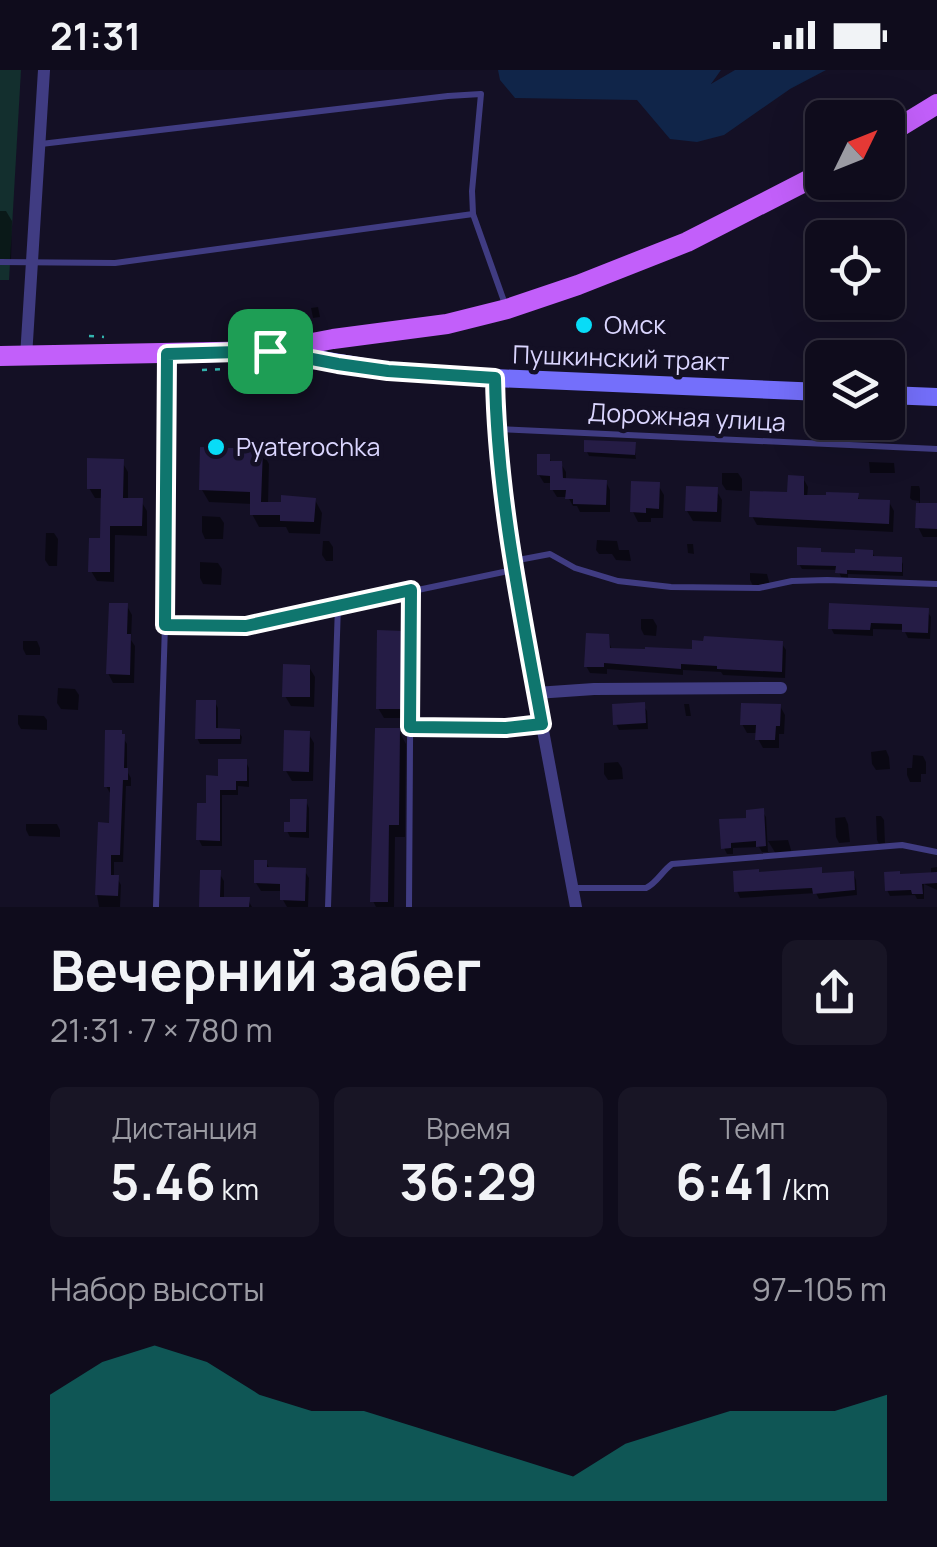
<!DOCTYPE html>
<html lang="ru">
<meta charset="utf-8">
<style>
body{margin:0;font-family:Manrope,sans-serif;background:#181525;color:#f1f3f6;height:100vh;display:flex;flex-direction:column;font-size:38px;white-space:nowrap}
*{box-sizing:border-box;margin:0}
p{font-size:32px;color:#9b9ba3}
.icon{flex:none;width:55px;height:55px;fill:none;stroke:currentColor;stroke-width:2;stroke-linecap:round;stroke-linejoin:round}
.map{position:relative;height:837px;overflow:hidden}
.side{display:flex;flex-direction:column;background:#0f0c1c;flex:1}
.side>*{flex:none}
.needle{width:65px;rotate:47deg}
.controls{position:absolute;left:805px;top:30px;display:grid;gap:20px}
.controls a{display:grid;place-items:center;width:100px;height:100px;border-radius:15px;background:#0f0c1c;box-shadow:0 10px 40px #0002,0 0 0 2px #2f2c3b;font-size:50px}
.pin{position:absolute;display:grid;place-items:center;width:85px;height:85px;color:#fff;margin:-42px;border-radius:20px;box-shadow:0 5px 15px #0006}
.round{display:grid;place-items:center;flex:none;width:105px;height:105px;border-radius:15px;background:#181525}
.overview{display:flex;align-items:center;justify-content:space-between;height:170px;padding:0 50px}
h1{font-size:55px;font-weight:700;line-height:75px}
.figures{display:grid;grid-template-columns:repeat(3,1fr);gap:15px;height:170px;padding:10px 50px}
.figures div{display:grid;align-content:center;border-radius:15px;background:#181525;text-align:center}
.figures b{font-size:50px;font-weight:700}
.figures small{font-size:28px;font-weight:400}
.figures p{font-size:28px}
.chart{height:280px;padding:20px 50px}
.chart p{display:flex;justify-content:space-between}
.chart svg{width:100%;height:180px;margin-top:10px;fill:#0f766e;opacity:.7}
.status{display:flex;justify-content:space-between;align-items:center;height:70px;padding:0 50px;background:#0f0c1c;direction:ltr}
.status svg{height:28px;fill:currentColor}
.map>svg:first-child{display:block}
.green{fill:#132f2e}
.water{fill:#102549}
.shadow{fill:#0007}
.building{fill:#251c45}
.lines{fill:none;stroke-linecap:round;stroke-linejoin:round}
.path{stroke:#33b4ae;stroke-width:2.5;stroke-dasharray:5 8;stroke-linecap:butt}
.service{stroke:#403c82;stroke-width:6}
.minor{stroke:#403c82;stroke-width:12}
.secondary{stroke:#746ffb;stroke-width:18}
.primary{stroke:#c25ffa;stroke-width:20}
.route-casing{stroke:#fff;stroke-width:20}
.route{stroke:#0f766e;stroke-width:12}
.poi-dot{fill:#08dcf7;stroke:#141025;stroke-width:4}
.labels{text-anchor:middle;stroke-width:9;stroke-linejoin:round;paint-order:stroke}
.poi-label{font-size:25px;fill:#dad5fe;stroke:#141025;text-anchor:start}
.street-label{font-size:25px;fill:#dad5fe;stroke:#141025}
</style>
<div class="status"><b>21:31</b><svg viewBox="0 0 49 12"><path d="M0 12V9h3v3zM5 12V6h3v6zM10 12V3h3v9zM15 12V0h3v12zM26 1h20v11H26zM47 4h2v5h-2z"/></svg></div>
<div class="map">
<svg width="937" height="837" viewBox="0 0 937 837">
<rect width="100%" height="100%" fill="#141025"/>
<path class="green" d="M0 0H21L9 210H0Z"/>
<path class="water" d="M498 0H721L711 14 735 0H826L790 19 724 65 697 72 670 69 637 30 515 28 500 10Z"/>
<g class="shadow">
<path d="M0 141H6L12 151 11 191H0Z"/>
<path d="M318 237 320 247 313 248 311 238Z"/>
<path d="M634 375 636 389 589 386 587 382Z"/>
<path d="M262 381 269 394 268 434 315 430 322 443 320 464 289 463 286 457H259L252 444V434L209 432 202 420Z"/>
<path d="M549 387 552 393 561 394 566 402V411L606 412 610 420V442H580L577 436H573L568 427H557L552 419 553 413H544L539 405Z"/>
<path d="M122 392 128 402V430L141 431 147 441V466L115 465 114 512 97 511 91 501 102 470 103 428H95L89 418Z"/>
<path d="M869 392 894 393 895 403H870Z"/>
<path d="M722 403H738L742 409V421L726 420 722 414Z"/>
<path d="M803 408 808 417 807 427 857 426 861 431 889 432 894 441 893 462 757 455 752 446 789 425Z"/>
<path d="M658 415 664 425 663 448H651V452H638L633 442Z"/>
<path d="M911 416H919L920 419V435L937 436V467H923L918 457 919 431 912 430 910 428Z"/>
<path d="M716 420 722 430 721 452 693 451 687 441Z"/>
<path d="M202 446 220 447 224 453 223 469H205L202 462Z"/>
<path d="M46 463H54L58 469 57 496H49L45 490Z"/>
<path d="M597 470 617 471 619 480H629L631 491 616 490 612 484H599L596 480Z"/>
<path d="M323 471H329L333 477V491H326L322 485Z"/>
<path d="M687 474H693L694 484 688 483Z"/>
<path d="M872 482 875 487 901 490 903 494V506L848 504V508L841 507 838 500 802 499 799 494Z"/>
<path d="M200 492 218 493 222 499 221 515 203 514 200 508Z"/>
<path d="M750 503 767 504 770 515 753 516 750 510Z"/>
<path d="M127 536 132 545 131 570 135 576 134 613H113L108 603Z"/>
<path d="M927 541 931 547 930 569 908 568 904 560 873 559V566L834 564 831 558Z"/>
<path d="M641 549H653L657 556 656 566 644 565 641 559Z"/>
<path d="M401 563 407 573 406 648H384L378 638Z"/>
<path d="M607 566 612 580 694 581 782 574 786 580 785 608 723 605 721 602 683 600V605L607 599V604L590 603 586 596Z"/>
<path d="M23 571H37L40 578V585H26L23 579Z"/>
<path d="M309 597 315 607 314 637 291 636 285 626Z"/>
<path d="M58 618 75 619 79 625 78 640 61 639 57 633Z"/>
<path d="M215 632 218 638V661H238L242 667 241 674H200L197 668Z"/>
<path d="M684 634H689L691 646H686Z"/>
<path d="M643 635 647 641 648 659 619 660 616 654Z"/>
<path d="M780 636 785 645 784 664H779V678H763L758 669V663H747L742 654Z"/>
<path d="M18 645 44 646 47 650V660L21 659 18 654Z"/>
<path d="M399 661 406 674 405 767H395L394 837H376L373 831Z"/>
<path d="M120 663 127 674V701L131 708V716H126L123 792H114V808H117L121 815 120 837H99L97 825 112 755 110 723 106 716Z"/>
<path d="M308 663 314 673 313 711H292L286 701Z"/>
<path d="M886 680 889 687 890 699 876 700 872 694 871 682Z"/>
<path d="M913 685 923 686 926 692V704H921V712H910L907 705V698H912Z"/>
<path d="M246 692 249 698V717L238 716V725H222V776H202L199 770 208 736 220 708Z"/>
<path d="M618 692 622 698 623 709 608 710 604 704V693Z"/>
<path d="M306 731 309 738V768L290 767 287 761Z"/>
<path d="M762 741 766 747 768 782H762L759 777 733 778V784H727L724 778 749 750Z"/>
<path d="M876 746H881L884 750 885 773 879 774 877 770Z"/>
<path d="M845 747 848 754 850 772 839 773 836 767 835 748Z"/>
<path d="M26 754H57L60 760V767L29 766 26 760Z"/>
<path d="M788 770 792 783 776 784 768 771Z"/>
<path d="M266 792 270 799 304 800 309 808 308 837H287L283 830V821H261L256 813Z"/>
<path d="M937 797V820L924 814V829H917L915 825 890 826 887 820 900 807 931 805V798Z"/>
<path d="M820 800 823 805 853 803 856 810 857 825 819 829 816 823 740 828 737 821 759 805Z"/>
<path d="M219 803 224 811V830H248L252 837H202Z"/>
</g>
<g class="building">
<path d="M584 370 636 372 635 385 584 382Z"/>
<path d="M200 377 263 379 261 432H281V425L316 428 314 452 280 451V445H250V422L199 420Z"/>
<path d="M537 384H550V391H562L563 408 607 410 606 435 573 434V429H565L566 420H550V406L537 405Z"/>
<path d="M87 388 124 389 123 428H143L142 456H110V502H88L89 468H100L101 419H87Z"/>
<path d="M788 405 804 406V425H826V422L859 423 858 429 890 430 889 454 749 447 750 421 787 422Z"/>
<path d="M631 411 660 412 659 439 646 438V443L630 442Z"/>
<path d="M686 416 718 417 717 442 685 441Z"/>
<path d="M916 433H937V459L915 458Z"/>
<path d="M797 477 821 478V482L855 483V479L873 480V486L902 487V502L847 500V504L835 503 836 496 797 495Z"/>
<path d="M109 533H128L127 564H131L130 605 106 604Z"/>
<path d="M829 533 929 538 928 563 902 562V554L871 553 870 560 828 559Z"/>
<path d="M377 560 403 561 401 639H376Z"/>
<path d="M586 563 609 564 610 578 645 579V577L692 579V570L703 571 704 566 783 571 782 602 717 599V596L681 594V599L604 593V597H584Z"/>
<path d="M283 594 310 595V627H282Z"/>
<path d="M196 630H216V658L240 659V669H195Z"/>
<path d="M645 632 646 653 613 655 612 634Z"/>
<path d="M741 633 781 634 780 656H776L775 670H755L756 655H740Z"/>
<path d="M375 658H400L399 755H389L388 832H370Z"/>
<path d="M105 660H122V664H125L124 698H128V710H123L120 785H111V805H119L118 826 95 825 98 752 109 753 110 717H104Z"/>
<path d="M284 660 310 661 309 702 283 701Z"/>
<path d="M218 689H247V711H236V720H220V771L196 770 197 733H206V705L218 706Z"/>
<path d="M290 729H307L306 762H284V752H290Z"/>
<path d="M764 738 766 776 756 777V771L731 773V778L721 779 719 749 746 748V740Z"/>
<path d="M254 790H267V797L306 798 305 831 280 830V814L254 813Z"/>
<path d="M822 797V803L854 801 855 820 813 824 812 818 734 822 733 801 759 799V802Z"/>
<path d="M200 800H221L220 827H250L249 837H199Z"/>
<path d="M900 801V804L937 802V813L922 814 923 824H912L911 820 885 821 884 802Z"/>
</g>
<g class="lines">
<g class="path">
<path d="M89 266 104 267"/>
<path d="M202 300 229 299"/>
</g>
<g class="service">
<path d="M41 74 448 26 481 24 472 121 473 144 505 234"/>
<path d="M0 192 115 193 473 144"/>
<path d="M497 359 937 379"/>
<path d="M513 491 550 484 575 498 618 511 671 517 759 518 792 511 827 510 937 514"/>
<path d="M165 555 246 556 513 500"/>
<path d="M410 657 507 658 542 654"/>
<path d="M574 818H646C657 813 662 801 672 794L902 775 937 782"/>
<path d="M156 837 165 555 167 285"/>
<path d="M328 837 338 535"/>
<path d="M409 837 411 520"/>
</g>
<g class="minor">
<path d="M26 287 44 0"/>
<path d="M495 308 496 359 513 500 576 837"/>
<path d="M536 623 594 619 781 618"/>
</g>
<g class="secondary">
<path d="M276 282 388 301 495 308 822 322"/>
<path d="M888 325 937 327"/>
</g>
<g class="primary">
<path d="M888 64 937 34"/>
<path d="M0 286 270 281 333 269 447 254 507 239 578 215 687 172 822 103"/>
</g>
</g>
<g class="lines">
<g class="route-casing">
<path id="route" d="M270 281 338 294 388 301 495 308C497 425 521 539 542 654L506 658 410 657 411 520 246 556 165 555 167 284Z"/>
</g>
<use href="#route" class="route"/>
</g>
<g class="poi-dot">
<circle cx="584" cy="255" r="10"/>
<circle cx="216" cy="377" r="10"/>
</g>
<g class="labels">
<g class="poi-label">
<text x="604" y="264">Омск</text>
<text x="236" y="386">Pyaterochka</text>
</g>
<g class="street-label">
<text transform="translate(621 288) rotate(2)" y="9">Пушкинский тракт</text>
<text transform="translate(687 347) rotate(3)" y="9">Дорожная улица</text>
</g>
</g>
</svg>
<div class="controls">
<a><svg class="needle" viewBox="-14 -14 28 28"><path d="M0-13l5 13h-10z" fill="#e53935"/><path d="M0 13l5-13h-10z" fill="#9b9ba3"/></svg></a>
<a><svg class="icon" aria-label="locate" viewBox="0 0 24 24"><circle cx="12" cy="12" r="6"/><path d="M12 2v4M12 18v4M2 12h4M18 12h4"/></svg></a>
<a><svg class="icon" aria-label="layers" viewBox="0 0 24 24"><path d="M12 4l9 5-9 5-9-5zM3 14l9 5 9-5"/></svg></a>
</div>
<div class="pin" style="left:270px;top:281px;background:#1e9e55"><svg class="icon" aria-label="arrive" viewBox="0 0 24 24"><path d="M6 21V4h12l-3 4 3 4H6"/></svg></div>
</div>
<section class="side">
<div class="overview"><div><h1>Вечерний забег</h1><p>21:31 · 7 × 780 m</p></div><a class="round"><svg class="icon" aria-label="share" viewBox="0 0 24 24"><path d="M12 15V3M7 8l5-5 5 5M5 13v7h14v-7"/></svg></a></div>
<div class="figures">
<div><p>Дистанция</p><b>5.46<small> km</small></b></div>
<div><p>Время</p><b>36:29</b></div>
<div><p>Темп</p><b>6:41<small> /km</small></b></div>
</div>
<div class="chart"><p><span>Набор высоты</span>97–105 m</p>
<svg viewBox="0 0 160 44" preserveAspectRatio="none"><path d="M0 44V18L10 10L20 6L30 10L40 18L50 22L60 22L70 26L80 30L90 34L100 38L110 30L120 26L130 22L140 22L150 22L160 18V44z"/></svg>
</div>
</section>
